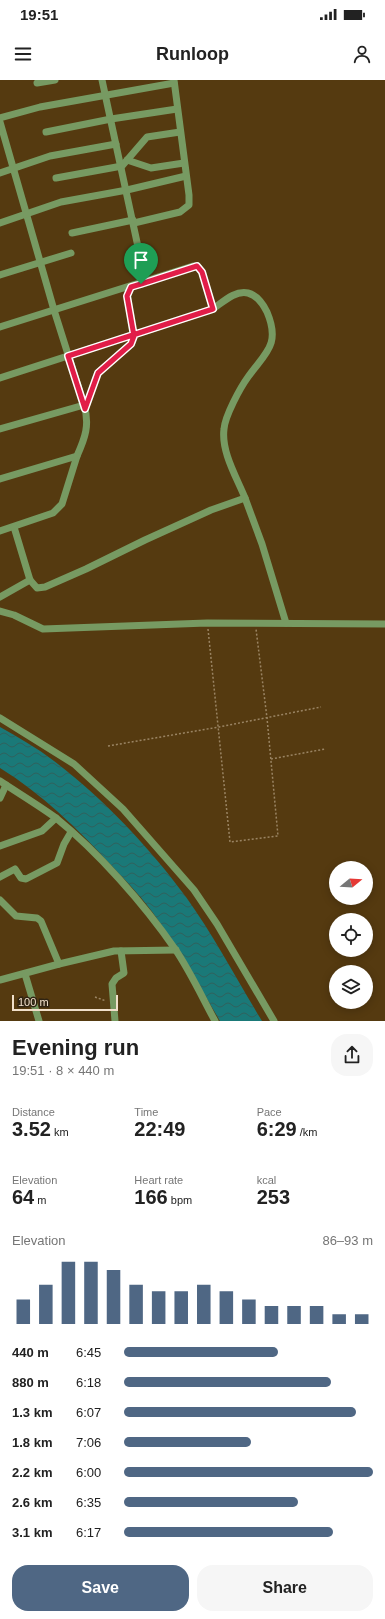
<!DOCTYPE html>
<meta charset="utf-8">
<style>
body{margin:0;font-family:Arial,sans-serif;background:#f6f6f6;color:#222;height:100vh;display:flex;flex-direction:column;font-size:15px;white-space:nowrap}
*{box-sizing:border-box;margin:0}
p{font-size:13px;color:#767676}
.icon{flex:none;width:22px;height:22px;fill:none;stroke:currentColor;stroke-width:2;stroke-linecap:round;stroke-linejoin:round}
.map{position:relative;height:941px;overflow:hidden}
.sheet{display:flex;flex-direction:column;background:#fff;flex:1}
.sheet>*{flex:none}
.needle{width:26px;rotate:72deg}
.fabs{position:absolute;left:329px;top:781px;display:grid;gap:8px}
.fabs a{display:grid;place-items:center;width:44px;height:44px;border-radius:50%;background:#fff;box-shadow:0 2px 10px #0003;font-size:20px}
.scale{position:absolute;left:12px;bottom:10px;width:106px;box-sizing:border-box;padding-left:4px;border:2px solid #f1e0cb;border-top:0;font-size:11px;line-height:14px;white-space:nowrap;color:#f1e0cb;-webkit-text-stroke:3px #302413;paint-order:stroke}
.pin{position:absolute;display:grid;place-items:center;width:34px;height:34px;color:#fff;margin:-41px -17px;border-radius:50% 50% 50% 0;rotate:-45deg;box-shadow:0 0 4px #0007}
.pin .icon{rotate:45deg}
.round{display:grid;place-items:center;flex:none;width:42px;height:42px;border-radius:16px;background:#f6f6f6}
.head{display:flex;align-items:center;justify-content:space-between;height:68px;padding:0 12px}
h1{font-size:22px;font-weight:800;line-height:30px}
.stats{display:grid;grid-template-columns:repeat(3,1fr);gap:6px;height:68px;padding:4px 12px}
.stats div{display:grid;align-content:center}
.stats b{font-size:20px;font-weight:800}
.stats small{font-size:11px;font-weight:400}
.stats p{font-size:11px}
.chart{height:112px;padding:8px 12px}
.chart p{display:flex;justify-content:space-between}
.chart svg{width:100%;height:72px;margin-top:4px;stroke:#4f6784;stroke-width:6}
.cta{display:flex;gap:8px;margin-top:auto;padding:8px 12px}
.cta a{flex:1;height:46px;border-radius:16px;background:#4f6784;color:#fff;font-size:16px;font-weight:800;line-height:46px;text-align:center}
.cta a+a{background:#f6f6f6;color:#222}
ul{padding:0 12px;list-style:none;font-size:13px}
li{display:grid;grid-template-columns:64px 48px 1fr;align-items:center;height:30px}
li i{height:10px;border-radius:5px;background:#4f6784}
.status{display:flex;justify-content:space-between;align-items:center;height:28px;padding:0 20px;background:#fff;direction:ltr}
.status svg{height:11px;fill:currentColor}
header{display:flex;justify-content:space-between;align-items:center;height:52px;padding:0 12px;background:#fff;font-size:18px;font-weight:800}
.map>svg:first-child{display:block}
.water{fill:url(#water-waves)}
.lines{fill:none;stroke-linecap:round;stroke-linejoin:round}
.path{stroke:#9a8463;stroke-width:1.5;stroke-dasharray:2 2;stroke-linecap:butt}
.minor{stroke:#779a62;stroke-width:7}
.route-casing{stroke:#fff;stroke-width:8}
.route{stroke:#e11d48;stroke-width:5}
</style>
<div class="status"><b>19:51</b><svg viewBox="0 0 49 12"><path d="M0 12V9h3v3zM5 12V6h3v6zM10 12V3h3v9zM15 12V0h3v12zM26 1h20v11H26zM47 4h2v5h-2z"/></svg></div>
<header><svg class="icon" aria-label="menu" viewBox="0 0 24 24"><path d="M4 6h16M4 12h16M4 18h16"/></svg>Runloop<svg class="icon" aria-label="person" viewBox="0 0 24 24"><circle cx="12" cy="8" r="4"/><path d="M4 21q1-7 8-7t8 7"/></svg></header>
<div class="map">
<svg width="385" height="941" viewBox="0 0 385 941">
<defs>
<pattern id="water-waves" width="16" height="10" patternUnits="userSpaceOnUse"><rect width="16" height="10" fill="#1a7978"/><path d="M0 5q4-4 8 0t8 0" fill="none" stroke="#2f615d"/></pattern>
</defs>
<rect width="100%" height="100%" fill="#553a10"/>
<path class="water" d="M0 647C18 657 37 668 54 681 102 717 150 768 186 817 214 856 237 900 262 941H220C200 907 180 872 158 840 144 819 127 802 110 784 77 748 42 714 0 688Z"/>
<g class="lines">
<g class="path">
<path d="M129 213 127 216 133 249"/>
<path d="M89 318 98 293 131 264"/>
<path d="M208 549 230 762 278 756 267 638 256 549"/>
<path d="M108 666 219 647 321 627"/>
<path d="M271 679 325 669"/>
<path d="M95 917 106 921"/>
</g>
<g class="minor">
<path d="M102 0 140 176 141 204"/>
<path d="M37 3 55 0"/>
<path d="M0 38 40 27 174 3"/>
<path d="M0 42 54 230 84 325"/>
<path d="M46 52 111 39 177 29"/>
<path d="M127 80 151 88 184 83"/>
<path d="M0 93 50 76 116 64"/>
<path d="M56 98 122 86 147 57 180 52"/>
<path d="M0 143 61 122 127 110 186 96"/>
<path d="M134 143 180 132 189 125V115L174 0"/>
<path d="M72 153 133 140"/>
<path d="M0 195 71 173"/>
<path d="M0 247 193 186H197L202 192 213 229 0 298"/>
<path d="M0 349 84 325C90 345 85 358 77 376L0 399"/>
<path d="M245 418 262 464 286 543"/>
<path d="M0 451 53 433 62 424 77 376"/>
<path d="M30 500 37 508 45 507 86 489 145 460 211 430 245 418C237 398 221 372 224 349 225 336 240 308 248 297 265 273 281 265 267 232 263 224 256 215 248 213 235 210 223 222 213 229"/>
<path d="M0 517 30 500 14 447"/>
<path d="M0 531 14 535 43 549 207 543 385 544"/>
<path d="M0 638 74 684 123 729 194 810 217 844 274 941"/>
<path d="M0 701C18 713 38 725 56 738 98 772 144 824 175 869 190 891 202 917 215 941"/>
<path d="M0 718 6 705"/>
<path d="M0 766 42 751 56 738"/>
<path d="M0 797 15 789 21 798 26 799 57 783 64 764 71 752"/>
<path d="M0 820 16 836 37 838 41 841 59 884"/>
<path d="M25 894 39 941"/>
<path d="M0 900 59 884 114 871 176 870"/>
<path d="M115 941 112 904 116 898 124 893 121 871"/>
</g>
</g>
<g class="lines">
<g class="route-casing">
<path id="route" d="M141 204 131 207 127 216 134 256 131 264 98 293 85 329 68 276 213 229 202 192 197 186 141 204"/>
</g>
<use href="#route" class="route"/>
</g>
</svg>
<div class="fabs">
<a><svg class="needle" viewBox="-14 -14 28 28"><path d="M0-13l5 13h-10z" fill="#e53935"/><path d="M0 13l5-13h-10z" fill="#767676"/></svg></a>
<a><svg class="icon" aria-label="locate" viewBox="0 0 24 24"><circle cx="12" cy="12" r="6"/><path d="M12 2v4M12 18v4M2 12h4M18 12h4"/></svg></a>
<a><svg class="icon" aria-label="layers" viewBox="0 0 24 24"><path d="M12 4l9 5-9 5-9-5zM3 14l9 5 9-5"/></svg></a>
</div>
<div class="scale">100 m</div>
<div class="pin" style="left:141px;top:204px;background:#1e9e55"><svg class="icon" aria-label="arrive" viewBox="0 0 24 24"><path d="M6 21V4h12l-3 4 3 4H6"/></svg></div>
</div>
<section class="sheet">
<div class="head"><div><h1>Evening run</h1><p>19:51 · 8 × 440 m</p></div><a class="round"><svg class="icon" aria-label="share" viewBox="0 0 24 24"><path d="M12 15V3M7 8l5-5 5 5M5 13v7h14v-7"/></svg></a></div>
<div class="stats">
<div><p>Distance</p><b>3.52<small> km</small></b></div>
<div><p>Time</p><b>22:49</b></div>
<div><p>Pace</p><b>6:29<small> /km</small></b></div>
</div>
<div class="stats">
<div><p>Elevation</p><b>64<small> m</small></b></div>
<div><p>Heart rate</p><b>166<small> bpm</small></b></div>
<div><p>kcal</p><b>253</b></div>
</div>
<div class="chart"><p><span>Elevation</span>86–93 m</p>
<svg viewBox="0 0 160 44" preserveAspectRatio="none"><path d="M5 44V29M15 44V20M25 44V6M35 44V6M45 44V11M55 44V20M65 44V24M75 44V24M85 44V20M95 44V24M105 44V29M115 44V33M125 44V33M135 44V33M145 44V38M155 44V38"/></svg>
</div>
<ul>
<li><b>440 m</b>6:45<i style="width:62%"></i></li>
<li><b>880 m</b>6:18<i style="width:83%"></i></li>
<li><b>1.3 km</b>6:07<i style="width:93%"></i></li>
<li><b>1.8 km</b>7:06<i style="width:51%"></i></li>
<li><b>2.2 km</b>6:00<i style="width:100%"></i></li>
<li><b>2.6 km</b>6:35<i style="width:70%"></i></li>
<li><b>3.1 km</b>6:17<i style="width:84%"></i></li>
</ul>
<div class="cta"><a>Save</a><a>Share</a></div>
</section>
